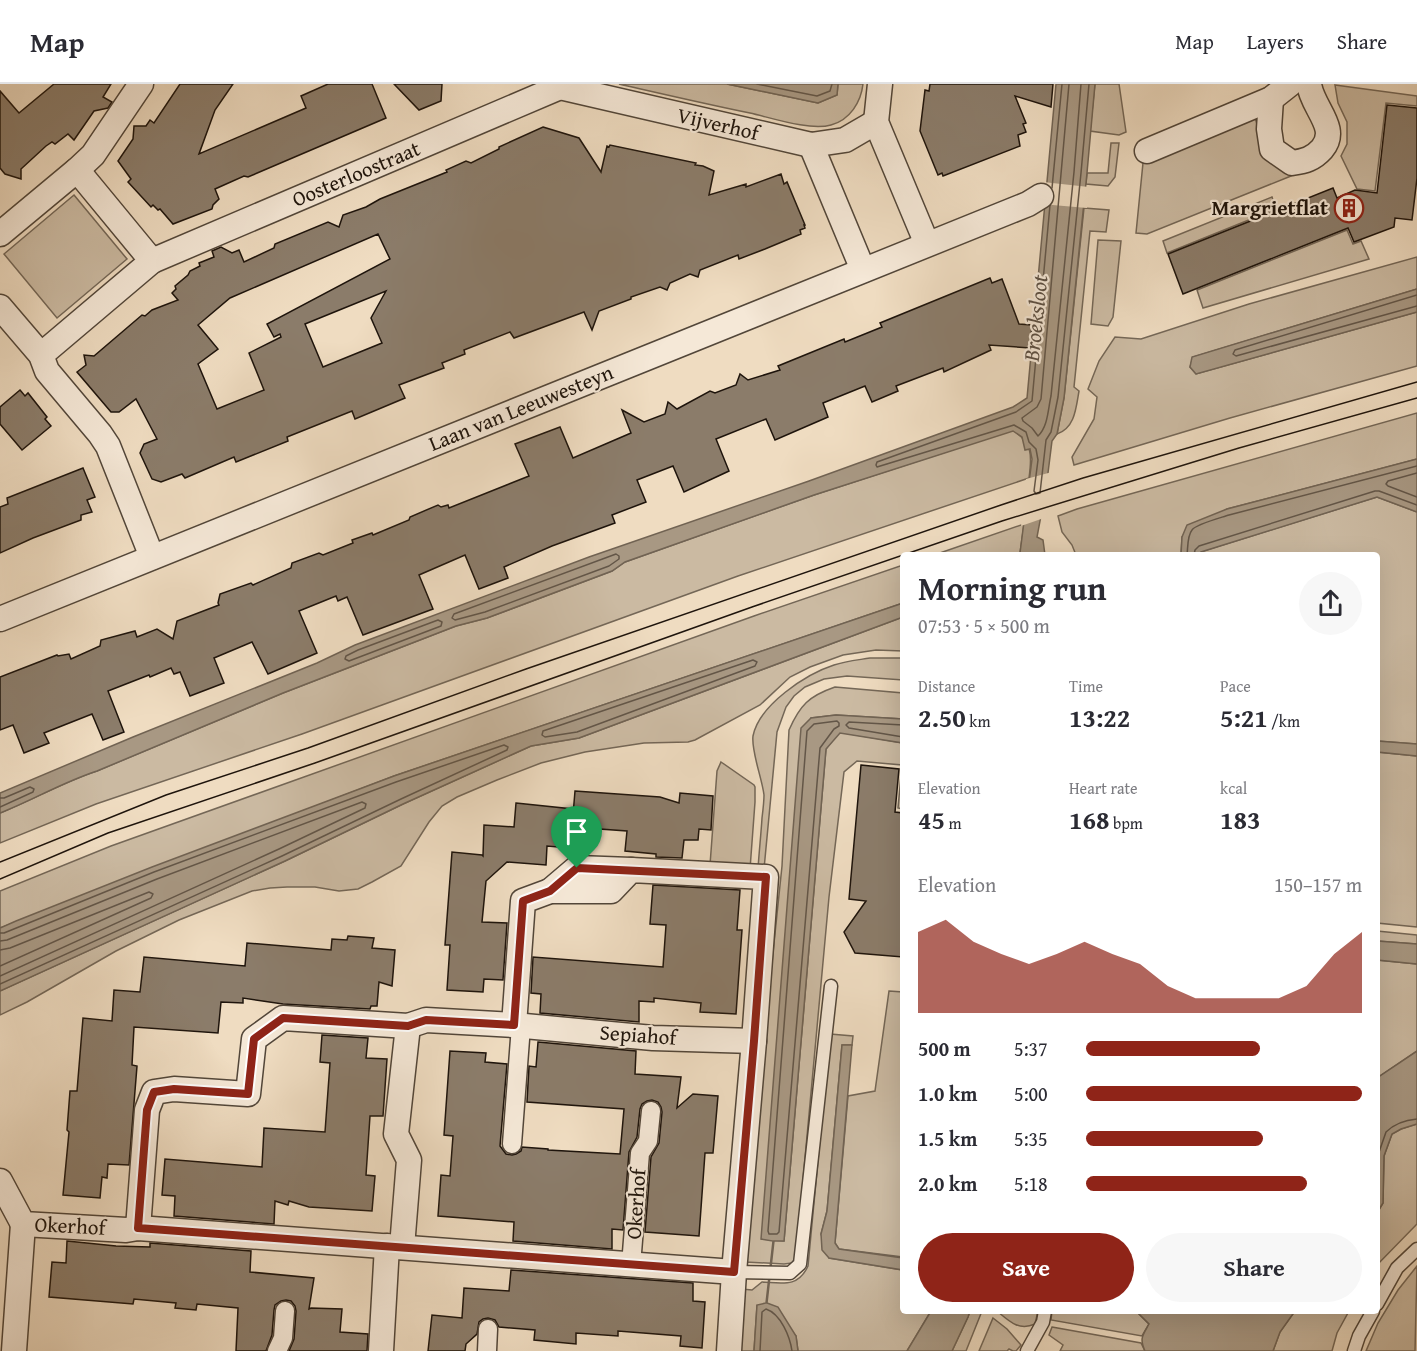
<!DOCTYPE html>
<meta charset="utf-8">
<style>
body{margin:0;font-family:"Gentium Book Plus",serif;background:#f7f7f7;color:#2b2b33;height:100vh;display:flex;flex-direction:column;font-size:22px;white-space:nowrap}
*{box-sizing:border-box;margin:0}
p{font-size:20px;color:#7c7c81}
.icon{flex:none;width:33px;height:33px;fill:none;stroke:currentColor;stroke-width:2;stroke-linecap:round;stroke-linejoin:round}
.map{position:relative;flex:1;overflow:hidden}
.sheet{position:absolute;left:900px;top:468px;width:480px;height:762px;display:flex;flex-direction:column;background:#fff;border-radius:6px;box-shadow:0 6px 24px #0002}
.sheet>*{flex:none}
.pin{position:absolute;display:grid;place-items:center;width:51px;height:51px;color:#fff;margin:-62px -26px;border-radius:50% 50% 50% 0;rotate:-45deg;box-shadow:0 0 6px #0007}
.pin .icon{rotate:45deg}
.round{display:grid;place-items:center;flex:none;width:63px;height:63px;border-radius:32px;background:#f7f7f7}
.head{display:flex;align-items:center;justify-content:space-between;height:102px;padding:0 18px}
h1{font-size:33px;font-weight:800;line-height:45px}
.stats{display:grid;grid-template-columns:repeat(3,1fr);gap:9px;height:102px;padding:6px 18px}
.stats div{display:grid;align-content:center}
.stats b{font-size:26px;font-weight:800}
.stats small{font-size:16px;font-weight:400}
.stats p{font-size:16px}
.chart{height:168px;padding:12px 18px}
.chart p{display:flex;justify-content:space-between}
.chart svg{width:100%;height:108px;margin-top:6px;fill:#8f2418;opacity:.7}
.action{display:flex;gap:12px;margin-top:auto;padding:12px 18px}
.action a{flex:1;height:69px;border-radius:36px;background:#8f2418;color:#fff;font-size:24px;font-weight:800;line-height:69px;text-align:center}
.action a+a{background:#f7f7f7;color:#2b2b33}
ul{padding:0 18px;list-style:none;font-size:20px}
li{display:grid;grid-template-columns:96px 72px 1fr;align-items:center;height:45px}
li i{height:15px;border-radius:8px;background:#8f2418}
header{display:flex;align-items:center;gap:36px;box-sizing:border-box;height:84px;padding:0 30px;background:#fff;border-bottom:2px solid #e1e1e2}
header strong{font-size:28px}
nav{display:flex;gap:33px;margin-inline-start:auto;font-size:21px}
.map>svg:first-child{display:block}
.green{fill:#cbbaa2;stroke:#746757;stroke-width:1.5}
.water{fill:#a89883;stroke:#716353;stroke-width:1.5}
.pier{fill:#efdcc1}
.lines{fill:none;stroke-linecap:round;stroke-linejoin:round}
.shore{stroke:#635648;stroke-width:1.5}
.building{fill:#8b7c6a;stroke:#1e140c;stroke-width:1.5;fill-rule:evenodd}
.service-casing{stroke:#524639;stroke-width:15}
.pedestrian-casing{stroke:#524639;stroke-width:21}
.minor-casing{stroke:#524639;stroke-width:27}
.service{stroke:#f5e8d7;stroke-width:12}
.pedestrian{stroke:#f5e8d7;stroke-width:18}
.minor{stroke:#f5e8d7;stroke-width:24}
.tram{stroke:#1e140c;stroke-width:1.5}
.route-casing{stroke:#fff;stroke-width:12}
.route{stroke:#8f2418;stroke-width:8}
.labels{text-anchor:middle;stroke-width:4.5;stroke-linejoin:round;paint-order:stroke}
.street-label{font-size:21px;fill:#1e140c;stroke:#f5e8d7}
.poi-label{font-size:21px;font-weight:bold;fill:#1e140c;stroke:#f5e8d7;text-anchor:end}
.water-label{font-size:22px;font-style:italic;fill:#5c4f42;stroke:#f5e8d7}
</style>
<header>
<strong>Map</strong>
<nav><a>Map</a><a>Layers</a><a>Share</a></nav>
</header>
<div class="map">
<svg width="1417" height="1267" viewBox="0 0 1417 1267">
<rect width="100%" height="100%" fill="#efdcc1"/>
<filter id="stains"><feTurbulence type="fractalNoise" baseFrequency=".00333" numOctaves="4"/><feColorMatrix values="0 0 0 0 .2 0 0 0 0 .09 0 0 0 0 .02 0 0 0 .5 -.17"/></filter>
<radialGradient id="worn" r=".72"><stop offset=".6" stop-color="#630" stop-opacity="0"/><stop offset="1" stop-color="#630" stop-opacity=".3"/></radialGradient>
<g class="green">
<path d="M619 0H727L818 19 837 11 838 0H863C861 18 850 36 831 41 810 47 772 34 750 29 706 20 663 10 619 0Z"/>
<path d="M1095 0H1119L1126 48 1119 51 1090 47Z"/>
<path d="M1335 1 1417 12V22L1386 19 1375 107 1357 105 1341 72 1347 60V38L1338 19Z"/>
<path d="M1254 31 1259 46 1289 87 1291 92 1147 150 1136 149 1143 79 1145 74Z"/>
<path d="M1111 59H1119L1115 93 1108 102 1086 100 1087 89H1108Z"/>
<path d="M74 111 127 175 57 234 4 170Z"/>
<path d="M1272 113 1276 125 1167 169 1163 157Z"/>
<path d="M1084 124 1109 126 1106 148 1090 147 1074 303 1079 307C1076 324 1075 344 1057 350L1064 314Z"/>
<path d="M1347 146 1353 160 1361 157 1369 175 1203 224 1197 206Z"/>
<path d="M1098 156 1121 157 1113 233 1108 242 1091 240Z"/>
<path d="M1417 173V205L1193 273 1190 283 1196 290 1417 228V282L1230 334 1074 381 1072 373 1094 335 1097 313 1088 305 1099 277 1115 253 1141 255 1249 220Z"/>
<path d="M1417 329V375L1227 425 1182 453 1181 471H1076L1072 461 1062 448 1058 432 1077 425Z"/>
<path d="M1013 346C1033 360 1032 372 1029 394L738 492 302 650 96 720 0 759V729C33 716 63 698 97 687L283 609 456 542 487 534 612 487 625 478 814 411Z"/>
<path d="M1377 413 1417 428V660L1377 657V471H1198L1200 468Z"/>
<path d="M1024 440 1020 469 1012 471H934Z"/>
<path d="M903 481V519L394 692 0 844V807L111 762 754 532Z"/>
<path d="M903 533V567L876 566 843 571 810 583 790 593 760 621 695 656 688 658 644 659 585 668 541 679 497 696 457 713 442 722 429 738 401 782 372 798 358 805 339 807 315 803H287L270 804 252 807 179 836 116 867 27 918 0 931V907L285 777 403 720 531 662 579 654Z"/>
<path d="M870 574H903V596L847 592 824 595 805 603 794 612 786 623 777 648 764 785H758C759 768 761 751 762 734 763 726 764 718 764 711 762 694 751 667 753 652 759 621 806 590 834 581 846 577 858 576 870 574Z"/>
<path d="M835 603 903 609V635L836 631 811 634 762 1155 784 1157 826 665 839 648 903 659V725L898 724 902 681 857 677 844 688 829 813 796 1172 792 1179 784 1180 745 1178 765 946 782 782 789 646C800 621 809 612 835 603Z"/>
<path d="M1377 668 1417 672V843L1377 839Z"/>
<path d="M721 678 754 701 755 703V718L750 785 710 781 717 687Z"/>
<path d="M1377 847 1417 851V860L1377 857Z"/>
<path d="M1377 876 1417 880V967L1377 994Z"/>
<path d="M889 907 903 908V1173L839 1165 835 1159 848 1012 875 1007Z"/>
<path d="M830 950 853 952 852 961H842L827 1127 821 1150 829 1174 903 1186V1227H931L907 1267H798L796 1252 757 1222 754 1267H738L742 1205 752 1206 762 1198C782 1199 798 1204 808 1182Z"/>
<path d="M1417 1040V1140L1377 1181V1129L1383 1119 1384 1072 1392 1050 1401 1045Z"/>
<path d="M1417 1182 1415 1267H1366L1378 1239 1398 1206Z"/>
<path d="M970 1227H982L966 1267H952L968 1233Z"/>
<path d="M997 1227H1038L1035 1240C1019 1247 1010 1238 997 1227Z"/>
<path d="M1052 1227H1136L1149 1240 1142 1252 1051 1236Z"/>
<path d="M1295 1227H1349L1337 1249 1332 1267H1273L1280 1248Z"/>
<path d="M993 1234 1007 1245 1021 1261 1016 1267H1013L1009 1265 1007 1267H979Z"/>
<path d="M1052 1243 1141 1259 1145 1267H1060L1063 1261 1049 1251Z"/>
</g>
<g class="water">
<path d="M727 0H838L837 11 818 19Z"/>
<path d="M1056 0H1095L1087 89 1064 314 1057 350 1052 357 1046 405 1037 453 1043 456 1045 471H1012L1020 469 1032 375 1030 365 1025 366 1022 353 1013 347 814 411 625 478 612 487 487 534 456 542 283 609 97 687C63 698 33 716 0 729V709L133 653 317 579 355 561 589 473 809 397 1013 323 1027 314Z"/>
<path d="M1417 205V228L1196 290 1190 283 1192 273Z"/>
<path d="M1417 375V428L1377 413 1201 468 1198 471H1181L1182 453 1187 441 1227 425Z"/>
<path d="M903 519V533L579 654 531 662 403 720 285 777 0 907V844L16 837 152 783 394 692Z"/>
<path d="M836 631 903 635V659L840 649 826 665 784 1157H774L767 1219 778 1223 796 1252 798 1267H754L757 1221 766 1219 773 1157 761 1155 801 644 811 634Z"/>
<path d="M1377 657 1417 660V672L1377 668Z"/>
<path d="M1377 857 1417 860V880L1377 876Z"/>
<path d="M842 961H852L835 1159 839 1165 903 1174V1186L829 1174 822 1166 821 1150 827 1127Z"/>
<path d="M1417 967V1040L1401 1045 1392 1050 1384 1072 1383 1119 1377 1129V994Z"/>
<path d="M931 1227H970L968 1233 952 1267H907Z"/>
<path d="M1136 1227H1295L1280 1248 1273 1267H1145C1139 1254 1143 1251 1149 1240Z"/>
</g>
<g class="pier">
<path d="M1043 98 1089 103 1087 124 1041 120Z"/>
<path d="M1052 388 1044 434 1021 442 1026 395Z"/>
</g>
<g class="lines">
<g class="shore">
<path d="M757 0 817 12 830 7 832 0"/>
<path d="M1069 0 1041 315 1037 323 1022 334 1023 337 1032 344 1038 352C1048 343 1048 325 1051 312L1074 88 1081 0"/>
<path d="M1052 104 1062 0"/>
<path d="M1050 121 1032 317 1016 328 877 378 876 381 877 383 1014 341 1026 348 1029 358 1036 365 1038 376 1034 407 1036 410 1040 409 1046 356 1051 348 1058 313 1081 89 1089 0"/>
<path d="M1417 211 1235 266 1233 270 1236 272 1417 222"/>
<path d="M1417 389 1388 397 1386 400 1388 402 1417 413"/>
<path d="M616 470 619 472V475L609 482 485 528 455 536 452 534 454 530Z"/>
<path d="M1187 471C1188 464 1187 452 1192 446 1196 440 1220 434 1229 431L1417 382"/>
<path d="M1194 471 1195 466 1199 462 1375 407H1379L1417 421"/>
<path d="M438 536 442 538 441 542 349 577 345 575 346 572 358 566Z"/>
<path d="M753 576 757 578 755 582 577 648 545 653 542 651 543 647Z"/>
<path d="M837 637 839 639V642L834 645 820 664 779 1148 777 1150H769L768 1147 807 647 814 640Z"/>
<path d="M903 641 849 638 846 641 849 644 903 653"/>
<path d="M0 714H4L30 703 34 705 33 708 0 723"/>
<path d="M0 849H4L154 788 396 698 504 661 508 663 507 666 401 715 282 772 0 900"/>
<path d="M0 857 7 856 157 795 362 718 366 720 365 724 279 765 0 892"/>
<path d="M0 866 10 864 149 808 153 810 151 814 0 882"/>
<path d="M1377 1114 1378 1071 1386 1048C1394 1040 1406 1036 1417 1035"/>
<path d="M760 1267 762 1228 766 1225C781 1230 790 1253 792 1267"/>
</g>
</g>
<g class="building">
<path d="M54 0H111L103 13 112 18 108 24 94 27 74 56 68 50 55 60 52 58 46 62 21 85V95L5 90 0 84V7L19 29Z"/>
<path d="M180 0H233L215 26 199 70 306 24 301 12 328 0H372L386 34 248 93 244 92 215 105 219 115 213 121 212 125 173 140 160 125 158 126 153 121 151 123 128 98 131 95 118 77 133 55 134 42H146L150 36 154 39Z"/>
<path d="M394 0H442L441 17 419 26Z"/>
<path d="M930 0H1053L1051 23 1015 12 1026 39 1023 40 1026 48 1018 51 1020 62 943 92 942 89 938 91 920 47 925 6 929 7Z"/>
<path d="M1387 21 1417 24V94L1412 136 1395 134 1394 143 1354 158 1348 144 1183 210 1168 170 1333 104 1337 114 1355 106 1377 109Z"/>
<path d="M543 43 579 54 601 88 607 62 609 63 610 61 696 79 695 81 703 82 714 87 709 111 746 100V103L781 90 784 100 787 98 805 141H804L805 144 800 146 801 150 765 165 739 175 738 171 700 186 698 193 690 190 670 199 667 206 660 203 631 213V215L599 227 592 246 584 228 514 254 510 248 464 266 465 270 442 279 444 284 399 301 405 314 355 335 352 327 287 353 288 357 236 378 234 373 185 394 182 390 161 398 152 395 140 369 144 360 157 355 136 315 119 328H111L77 288 86 281 84 271 94 272 142 231 145 232 152 226 178 216 172 209 176 205 175 202 188 191 190 187 200 182 199 179 214 173 212 167 221 163 232 169 239 166 244 178 274 164 275 160 328 138 339 143 343 131 366 123 380 115 447 88 446 86 466 77 471 79 499 65V63ZM378 150 390 175 267 240 274 253 280 250 281 253 249 269 264 306 217 325 198 280 218 265 198 241 230 214ZM386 207 371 234 382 259 323 283 305 240Z"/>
<path d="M990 194 992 199 1002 195 1019 240 1032 241 1030 264 989 261 991 266 944 288 943 284 896 302 898 307 872 318 865 302 823 319 828 333 775 356 766 335 716 355 729 387 684 408 673 382 637 396 646 418 612 431 615 439 552 462 504 483 508 494 479 505 465 471 419 491 433 525 363 551 347 513 338 517 336 512 299 527 317 569 268 590 252 558 214 574 224 599 190 612 180 588 174 590 171 584 150 593 149 591 108 607 124 648 103 656 92 630 44 649 49 659 24 669 13 641 0 646V593L57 571 58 572 69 570 71 575 100 562 101 556 135 547 137 553 157 545 173 555 177 537 219 521 218 519 220 510 251 499 253 501 291 484 292 479 319 469 323 471 353 459 352 456 372 449 373 451 409 436 410 433 438 421 441 423 448 421 449 424 529 392 515 360 560 343 573 374 631 349 622 326 644 338 665 330 668 318 677 325 710 307 715 309 736 301 740 290 748 296 780 286 778 282 844 255 845 258 882 243 880 239Z"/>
<path d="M20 306 25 312 28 309 47 333 45 335 51 342 22 366 0 340V323Z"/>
<path d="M83 384 95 413 87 416 92 428 81 431V436L33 454 0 469V423L8 420 7 414Z"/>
<path d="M861 681 899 685 895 728 903 729V873L855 869 844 848 866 817 849 815Z"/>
<path d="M575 707 660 713 679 719 680 709 713 712 711 746 699 745 698 756H684L682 774 656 773V770L625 767 627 747 572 743Z"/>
<path d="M516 719 573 725 570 764 547 762 546 781 507 778 486 797 482 838 507 839 503 896 484 895 483 908 447 906 450 861H445L452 768 482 771 483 772 484 741 514 743Z"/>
<path d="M653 801 740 806 737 846H742L736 930 700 928 701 919 654 914V918L639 917V938L540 929 541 910 531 909 533 873 663 883 666 841 650 840Z"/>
<path d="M348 852 374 854 372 864 395 866 392 902 379 898 377 922H371L370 925 283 920 243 914V919L221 918 218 949 134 943 132 981 137 982 129 1081 108 1080 107 1094 102 1093 100 1114 63 1111 69 1048 67 1046 70 1007H77L83 934 112 937 114 906 140 908 144 873 245 882 247 859 331 866 332 855 347 856Z"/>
<path d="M322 951 368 954 366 974 387 975 383 1032H370L366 1091 375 1092 372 1127 309 1123 289 1117 288 1121 275 1117 274 1140 174 1132 175 1112 162 1111 165 1075 262 1083 264 1044 325 1048 330 979 320 978Z"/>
<path d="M538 958 636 967 635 990 681 993 677 1024 693 1010 718 1012 713 1069H705L699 1152 645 1148 651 1073 659 1059 662 1028 661 1023 658 1018 652 1016 647 1017 642 1020 640 1025 637 1053 629 1068 623 1146 612 1145V1165L513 1157 514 1138 438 1132 441 1091 450 1092 453 1052 444 1051 450 967 486 969 485 978 507 980 500 1062 506 1070 512 1071 516 1070 521 1067 522 1063 548 1065V1066L620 1070 624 1025 527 1018 529 982 536 983Z"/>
<path d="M67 1157 116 1162 150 1163V1159L251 1167 250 1188 314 1194 309 1225 311 1224 342 1225 340 1248 368 1250 367 1267H289L294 1255 296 1227 295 1222 291 1217 286 1216 281 1217 275 1221 274 1226 272 1251 266 1267H236L238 1224 197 1220 196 1226 175 1224 176 1219 134 1215 133 1220 49 1213 52 1178 66 1179Z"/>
<path d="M511 1186 693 1199V1217L705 1218 702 1264 680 1262 681 1252 618 1247V1252L576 1249V1260L534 1256 535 1246 499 1243 495 1236 488 1234 483 1235 479 1238 477 1250 466 1260 465 1267H428L432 1231 462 1234 464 1204 509 1207Z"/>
</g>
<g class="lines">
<g class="service-casing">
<g id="service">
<path d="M734 1188 790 1189 800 1180 831 902"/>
<path d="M1377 1220 1397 1184 1417 1165"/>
<path d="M1027 1267 1043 1238 1045 1227"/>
<path d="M1354 1267 1359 1252 1373 1227"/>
</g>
</g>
<g class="pedestrian-casing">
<g id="pedestrian">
<path d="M512 1060 521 942"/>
<path d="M631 1181 640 1069 648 1057 651 1027"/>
<path d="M277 1267 283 1254 285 1227"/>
<path d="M487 1267 488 1245"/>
</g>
</g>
<g class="minor-casing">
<g id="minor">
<path d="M560 0V3L811 61 845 56 876 38"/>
<path d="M880 0 876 38 927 160"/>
<path d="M1271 15 1269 45 1272 65 1292 79C1305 77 1313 75 1322 65 1340 44 1312 24 1309 0"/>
<path d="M811 61 863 186"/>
<path d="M1147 67 1271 15 1290 0"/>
<path d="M77 86 93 71 141 0"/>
<path d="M0 150 77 86 152 177 41 271"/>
<path d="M152 177 560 3"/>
<path d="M0 223 41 271 47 287 100 350 108 362 152 473"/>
<path d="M0 535 1028 120 1041 112"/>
<path d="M550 807 577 784 631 786"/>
<path d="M514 941 523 817 550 807H611L631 786 766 793 754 957 734 1188 729 1267"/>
<path d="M0 1097 23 1140 126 1146 138 1144 734 1188"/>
<path d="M138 1144 147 1026 154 1008 174 1005 248 1010 254 955 283 934 408 942 426 936 514 941 653 954 754 957"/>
<path d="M402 1163 409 1076 396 1050 408 942"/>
<path d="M14 1267 23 1140"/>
<path d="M381 1267 387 1162"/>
</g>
</g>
<use href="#service" class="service"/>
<use href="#pedestrian" class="pedestrian"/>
<use href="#minor" class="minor"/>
<g class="tram">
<path d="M0 778 166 711 308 664 526 585 1001 421 1083 394 1417 298"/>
<path d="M0 795 108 749 315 679 752 523 1002 437 1239 364 1417 314"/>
</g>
</g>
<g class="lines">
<g class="route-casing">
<path id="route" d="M577 784 766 793 754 957 734 1188 138 1144 147 1026 154 1008 174 1005 248 1010 254 955 283 934 408 942 426 936 514 941 523 817 550 807Z"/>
</g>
<use href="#route" class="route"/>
</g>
<defs>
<g id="building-ring" transform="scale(1.5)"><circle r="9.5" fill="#f5e8d7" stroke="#8f2418" stroke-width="1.5"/><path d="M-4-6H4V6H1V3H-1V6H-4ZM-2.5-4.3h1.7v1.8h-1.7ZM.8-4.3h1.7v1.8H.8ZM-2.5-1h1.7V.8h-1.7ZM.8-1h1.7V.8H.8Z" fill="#8f2418"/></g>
</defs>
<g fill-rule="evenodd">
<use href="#building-ring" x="1349" y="124"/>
</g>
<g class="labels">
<g class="street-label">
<text transform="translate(718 40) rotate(13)" y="7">Vijverhof</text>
<text transform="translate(356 90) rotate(-23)" y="7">Oosterloostraat</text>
<text transform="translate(521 324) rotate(-22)" y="7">Laan van Leeuwesteyn</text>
<text transform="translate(638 951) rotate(4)" y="7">Sepiahof</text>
<text transform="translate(636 1120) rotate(-86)" y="7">Okerhof</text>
<text transform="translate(70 1142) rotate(3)" y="7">Okerhof</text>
</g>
<g class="poi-label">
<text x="1328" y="131">Margrietflat</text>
</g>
<g class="water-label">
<text transform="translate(1035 234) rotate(-84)" y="8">Broeksloot</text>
</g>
</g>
<rect width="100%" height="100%" filter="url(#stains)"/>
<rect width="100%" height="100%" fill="url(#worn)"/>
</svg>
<div class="pin" style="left:577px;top:784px;background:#1e9e55"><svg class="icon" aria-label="arrive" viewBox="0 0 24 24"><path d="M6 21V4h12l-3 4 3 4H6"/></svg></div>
<section class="sheet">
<div class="head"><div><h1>Morning run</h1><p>07:53 · 5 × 500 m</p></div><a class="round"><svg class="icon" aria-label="share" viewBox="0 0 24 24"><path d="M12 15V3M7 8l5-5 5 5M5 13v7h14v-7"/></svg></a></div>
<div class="stats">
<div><p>Distance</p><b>2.50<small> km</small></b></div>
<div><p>Time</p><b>13:22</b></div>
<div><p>Pace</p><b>5:21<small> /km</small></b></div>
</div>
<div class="stats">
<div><p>Elevation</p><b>45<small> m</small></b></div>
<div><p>Heart rate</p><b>168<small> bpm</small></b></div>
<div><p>kcal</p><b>183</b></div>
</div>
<div class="chart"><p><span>Elevation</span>150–157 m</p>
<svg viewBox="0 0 160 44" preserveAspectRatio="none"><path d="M0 44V11L10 6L20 15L30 20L40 24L50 20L60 15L70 20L80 24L90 33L100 38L110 38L120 38L130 38L140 33L150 20L160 11V44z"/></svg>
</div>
<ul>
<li><b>500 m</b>5:37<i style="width:63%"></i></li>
<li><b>1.0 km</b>5:00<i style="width:100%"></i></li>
<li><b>1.5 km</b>5:35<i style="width:64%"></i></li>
<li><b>2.0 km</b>5:18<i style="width:80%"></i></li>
</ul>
<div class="action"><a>Save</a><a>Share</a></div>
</section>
</div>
